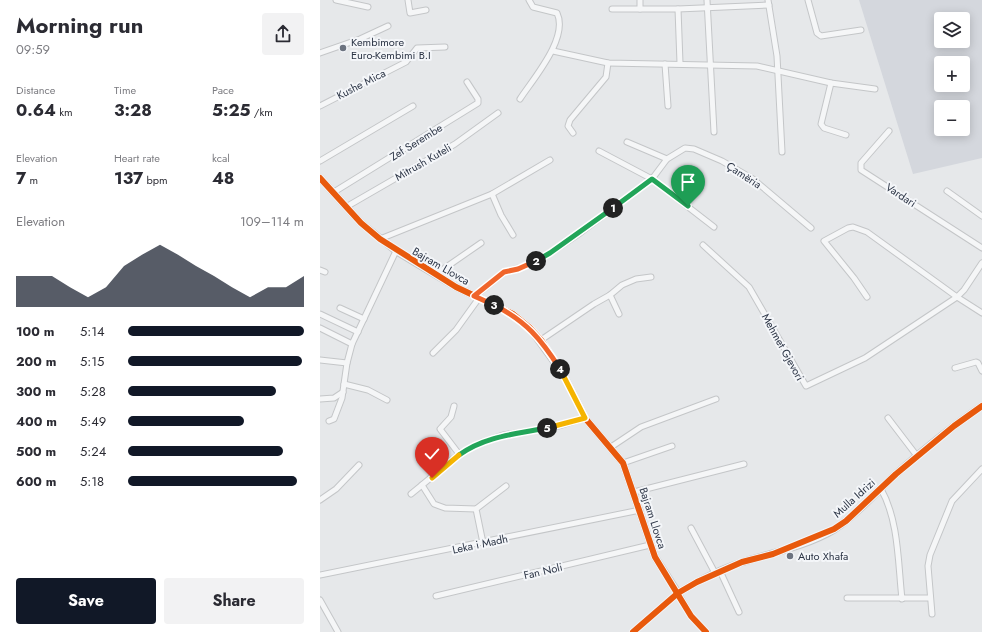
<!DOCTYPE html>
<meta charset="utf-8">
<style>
body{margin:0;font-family:Jost,sans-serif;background:#f2f2f3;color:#2b2b33;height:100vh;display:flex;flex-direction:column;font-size:15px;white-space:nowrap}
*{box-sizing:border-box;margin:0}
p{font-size:13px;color:#7c7c81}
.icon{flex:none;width:22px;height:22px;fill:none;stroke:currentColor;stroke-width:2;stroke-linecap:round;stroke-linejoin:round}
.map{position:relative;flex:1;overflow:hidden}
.sheet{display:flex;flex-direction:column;background:#fff;width:320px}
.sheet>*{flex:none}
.buttons{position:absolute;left:614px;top:12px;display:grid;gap:8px}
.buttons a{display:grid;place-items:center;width:36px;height:36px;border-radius:4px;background:#fff;box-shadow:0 2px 10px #0003;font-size:20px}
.pin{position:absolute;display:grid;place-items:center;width:34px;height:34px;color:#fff;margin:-41px -17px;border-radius:50% 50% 50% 0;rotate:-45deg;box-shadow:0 0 4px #0007}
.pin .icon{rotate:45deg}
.km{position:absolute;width:20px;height:20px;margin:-10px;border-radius:50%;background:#222;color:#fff;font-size:11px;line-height:20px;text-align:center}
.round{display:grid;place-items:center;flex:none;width:42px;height:42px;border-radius:4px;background:#f2f2f3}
.summary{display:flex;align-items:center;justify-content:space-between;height:68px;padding:0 16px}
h1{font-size:22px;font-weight:700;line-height:30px}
.figures{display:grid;grid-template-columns:repeat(3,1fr);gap:6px;height:68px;padding:4px 16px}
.figures div{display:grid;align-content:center}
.figures b{font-size:17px;font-weight:700}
.figures small{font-size:11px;font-weight:400}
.figures p{font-size:11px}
.chart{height:112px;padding:8px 16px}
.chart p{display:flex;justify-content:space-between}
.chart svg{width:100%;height:72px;margin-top:4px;fill:#111827;opacity:.7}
.action{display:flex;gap:8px;margin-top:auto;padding:8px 16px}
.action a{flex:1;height:46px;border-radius:4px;background:#111827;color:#fff;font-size:16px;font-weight:700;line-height:46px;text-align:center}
.action a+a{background:#f2f2f3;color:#2b2b33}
ul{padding:0 16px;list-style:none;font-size:13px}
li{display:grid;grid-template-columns:64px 48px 1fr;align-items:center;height:30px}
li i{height:10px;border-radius:5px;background:#111827}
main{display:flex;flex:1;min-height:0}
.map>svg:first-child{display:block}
.built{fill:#d4d7dd;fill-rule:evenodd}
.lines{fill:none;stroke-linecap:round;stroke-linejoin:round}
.minor-casing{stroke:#c4c6c8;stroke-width:7}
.tertiary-casing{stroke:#c4c6c8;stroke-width:8}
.minor{stroke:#f5f6f7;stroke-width:5}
.tertiary{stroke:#f5f6f7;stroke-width:6}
.cycleway-casing{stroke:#f4f6f9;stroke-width:8}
.cycleway{stroke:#e8590c;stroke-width:6}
.split-1-casing{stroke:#fff;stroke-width:8}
.split-2-casing{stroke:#fff;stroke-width:8}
.split-3-casing{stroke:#fff;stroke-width:8}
.split-4-casing{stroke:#fff;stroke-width:8}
.split-5-casing{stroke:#fff;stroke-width:8}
.split-6-casing{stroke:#fff;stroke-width:8}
.split-7-casing{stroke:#fff;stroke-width:8}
.split-1{stroke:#22a559;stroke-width:5}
.split-2{stroke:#22a559;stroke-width:5}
.split-3{stroke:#f0652b;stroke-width:5}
.split-4{stroke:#f0652b;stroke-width:5}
.split-5{stroke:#f5b400;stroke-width:5}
.split-6{stroke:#22a559;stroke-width:5}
.split-7{stroke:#f5b400;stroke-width:5}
.poi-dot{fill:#6c737f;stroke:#f4f6f9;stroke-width:1.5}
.labels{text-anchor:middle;stroke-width:4;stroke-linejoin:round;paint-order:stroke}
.poi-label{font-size:11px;fill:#2b3445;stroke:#f4f6f9;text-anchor:start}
.street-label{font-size:11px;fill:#2b3445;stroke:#f4f6f9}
</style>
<main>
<section class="sheet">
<div class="summary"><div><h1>Morning run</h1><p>09:59</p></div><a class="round"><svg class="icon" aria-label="share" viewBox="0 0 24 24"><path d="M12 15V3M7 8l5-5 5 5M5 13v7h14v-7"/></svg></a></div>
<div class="figures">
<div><p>Distance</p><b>0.64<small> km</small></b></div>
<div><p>Time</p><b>3:28</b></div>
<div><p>Pace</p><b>5:25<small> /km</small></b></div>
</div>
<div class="figures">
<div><p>Elevation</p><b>7<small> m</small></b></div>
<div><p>Heart rate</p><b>137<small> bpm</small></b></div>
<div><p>kcal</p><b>48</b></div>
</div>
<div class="chart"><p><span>Elevation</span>109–114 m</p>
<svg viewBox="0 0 160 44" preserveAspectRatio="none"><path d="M0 44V25L10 25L20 25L30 32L40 38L50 32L60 19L70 12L80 6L90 12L100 19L110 25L120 32L130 38L140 32L150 32L160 25V44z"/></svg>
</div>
<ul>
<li><b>100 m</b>5:14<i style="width:100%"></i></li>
<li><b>200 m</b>5:15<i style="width:99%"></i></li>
<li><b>300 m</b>5:28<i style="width:84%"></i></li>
<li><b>400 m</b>5:49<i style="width:66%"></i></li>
<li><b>500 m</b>5:24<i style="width:88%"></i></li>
<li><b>600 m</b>5:18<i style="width:96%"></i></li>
</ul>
<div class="action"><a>Save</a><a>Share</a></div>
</section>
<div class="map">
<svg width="662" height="632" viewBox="0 0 662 632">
<rect width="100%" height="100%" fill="#e6e8ea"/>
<path class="built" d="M539 0H662V158L593 174ZM621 19H643V41H621ZM621 63H643V85H621ZM621 107H643V129H621Z"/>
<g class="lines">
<g class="minor-casing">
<g id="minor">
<path d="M16 0 48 7"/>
<path d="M88 0 90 13 106 10"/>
<path d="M320 0V9"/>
<path d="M387 0 394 132"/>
<path d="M448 0 457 56 462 152"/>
<path d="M488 0 497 33 501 36 541 30"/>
<path d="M292 9H358L449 5"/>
<path d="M358 9 360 63"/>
<path d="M233 51 288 63 437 66 511 83 555 89"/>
<path d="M0 53 40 39 68 26"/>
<path d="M345 64 348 106"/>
<path d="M511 83 501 124 504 128 526 135"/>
<path d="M200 99C213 79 249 38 237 13L213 7 209 0"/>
<path d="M0 106 86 62 97 48 125 47"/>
<path d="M569 131 541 163V170L662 248"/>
<path d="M253 133 248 126 250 120 286 77 288 63"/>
<path d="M307 142 347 159"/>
<path d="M279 151 332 179 394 227"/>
<path d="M0 161 93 106"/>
<path d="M627 191 662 216"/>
<path d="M14 192 158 103V99L147 82"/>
<path d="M172 194 181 215 193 235"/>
<path d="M26 207 135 144 178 113"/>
<path d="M60 239 172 194 230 160"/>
<path d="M383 245 429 287 486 386 545 358 637 297 662 313"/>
<path d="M0 270 5 272"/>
<path d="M117 275 122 270 161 243"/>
<path d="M290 295 299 314"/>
<path d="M155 296 184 272 209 265 230 253 260 233 332 179 347 159 365 148 374 149 402 161 433 179 491 228"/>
<path d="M547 297 534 278 504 241 528 228 533 227 547 232 637 297 644 290 662 263"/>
<path d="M20 308 44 319"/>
<path d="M0 314 38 332"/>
<path d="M0 328 32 344"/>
<path d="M221 340 274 304 290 295 302 285 316 279 331 277"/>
<path d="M113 353 136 330 159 298"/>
<path d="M0 360 27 363"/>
<path d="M635 368 656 362 658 363 662 371"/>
<path d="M24 384 48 390 67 400"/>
<path d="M0 399 14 398 23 392"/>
<path d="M134 406 131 417 120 429 139 454"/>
<path d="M568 418 597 456"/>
<path d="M9 421 14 419 22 398 27 363 32 344 76 251"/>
<path d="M291 447 321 427 396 399"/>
<path d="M303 463 352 446"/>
<path d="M561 489C579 521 578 564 582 599"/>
<path d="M314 492 424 464"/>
<path d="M91 494 102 485"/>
<path d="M0 500 16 489 39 465"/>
<path d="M156 509 125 508 114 504 102 485 139 454 162 442 183 435 239 426 265 418"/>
<path d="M371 528 395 573"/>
<path d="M163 543 156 509 186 486"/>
<path d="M400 571 419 612"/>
<path d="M0 575 320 510"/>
<path d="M116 596 330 545"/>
<path d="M527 598H610"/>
<path d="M0 600 18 632"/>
<path d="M612 614 608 566 610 555 632 501 662 469"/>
<path d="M313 632 358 593 371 616 386 632"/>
</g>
</g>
<g class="tertiary-casing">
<path id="tertiary" d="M0 178 41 223 76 251 136 287 193 314 209 327 243 374 265 418 303 463 335 557 358 593C378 581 400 569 423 562 452 553 489 545 515 529 538 514 556 492 576 474 603 450 632 426 662 406"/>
</g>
<use href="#minor" class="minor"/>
<use href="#tertiary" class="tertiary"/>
<g class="cycleway-casing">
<g id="cycleway">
<path d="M0 178 41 223 60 239 136 287 193 314 209 327 221 340 243 374 265 418 303 463 335 557 371 616 386 632"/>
<path d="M313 632 358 593 377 582 422 562 453 554 514 529 526 521 576 474 634 426 662 406"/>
</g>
</g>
<use href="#cycleway" class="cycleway"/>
</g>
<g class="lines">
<g class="split-1-casing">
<path id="split-1" d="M293 208 332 179 368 206"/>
</g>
<g class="split-2-casing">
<path id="split-2" d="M216 261 230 253 293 208"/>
</g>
<g class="split-3-casing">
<path id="split-3" d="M174 305 154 296 184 272 198 269 216 261"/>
</g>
<g class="split-4-casing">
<path id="split-4" d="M174 305C206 321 221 339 240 369"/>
</g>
<g class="split-5-casing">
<path id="split-5" d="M227 428 265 418 240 369"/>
</g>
<g class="split-6-casing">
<path id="split-6" d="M139 455C165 436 196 434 227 428"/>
</g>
<g class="split-7-casing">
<path id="split-7" d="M112 478 139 455"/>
</g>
<use href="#split-1" class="split-1"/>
<use href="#split-2" class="split-2"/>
<use href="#split-3" class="split-3"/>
<use href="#split-4" class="split-4"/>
<use href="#split-5" class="split-5"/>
<use href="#split-6" class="split-6"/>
<use href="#split-7" class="split-7"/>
</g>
<g class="poi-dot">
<circle cx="23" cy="48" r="4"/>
<circle cx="470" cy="556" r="4"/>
</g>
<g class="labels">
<g class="poi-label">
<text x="31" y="46">Kembimore<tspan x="31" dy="13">Euro-Kembimi B.I</tspan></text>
<text x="478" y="560">Auto Xhafa</text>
</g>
<g class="street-label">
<text transform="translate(41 84) rotate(-27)" y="4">Kushe Mica</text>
<text transform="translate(96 142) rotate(-32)" y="4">Zef Serembe</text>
<text transform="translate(103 162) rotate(-30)" y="4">Mitrush Kuteli</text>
<text transform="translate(424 175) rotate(33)" y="4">Çamëria</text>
<text transform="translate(581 195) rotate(33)" y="4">Vardari</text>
<text transform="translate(121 266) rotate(30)" y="4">Bajram Llovca</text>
<text transform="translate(463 347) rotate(61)" y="4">Mehmet Gjevori</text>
<text transform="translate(534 498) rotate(-42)" y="4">Mulla Idrizi</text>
<text transform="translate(333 518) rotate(72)" y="4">Bajram Llovca</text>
<text transform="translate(160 544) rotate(-12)" y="4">Leka i Madh</text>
<text transform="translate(223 571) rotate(-13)" y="4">Fan Noli</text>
</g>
</g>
</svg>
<div class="buttons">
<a><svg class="icon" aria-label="layers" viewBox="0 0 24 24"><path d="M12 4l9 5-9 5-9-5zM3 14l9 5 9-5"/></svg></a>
<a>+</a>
<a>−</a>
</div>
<div class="pin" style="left:368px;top:206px;background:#1e9e55"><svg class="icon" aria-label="arrive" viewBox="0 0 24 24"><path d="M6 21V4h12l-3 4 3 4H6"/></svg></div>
<div class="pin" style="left:112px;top:478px;background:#d93025"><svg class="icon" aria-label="check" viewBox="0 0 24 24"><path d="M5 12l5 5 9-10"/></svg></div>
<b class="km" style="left:293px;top:208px">1</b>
<b class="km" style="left:216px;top:261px">2</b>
<b class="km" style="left:174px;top:305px">3</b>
<b class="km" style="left:240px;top:369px">4</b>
<b class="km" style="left:227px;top:428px">5</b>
</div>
</main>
